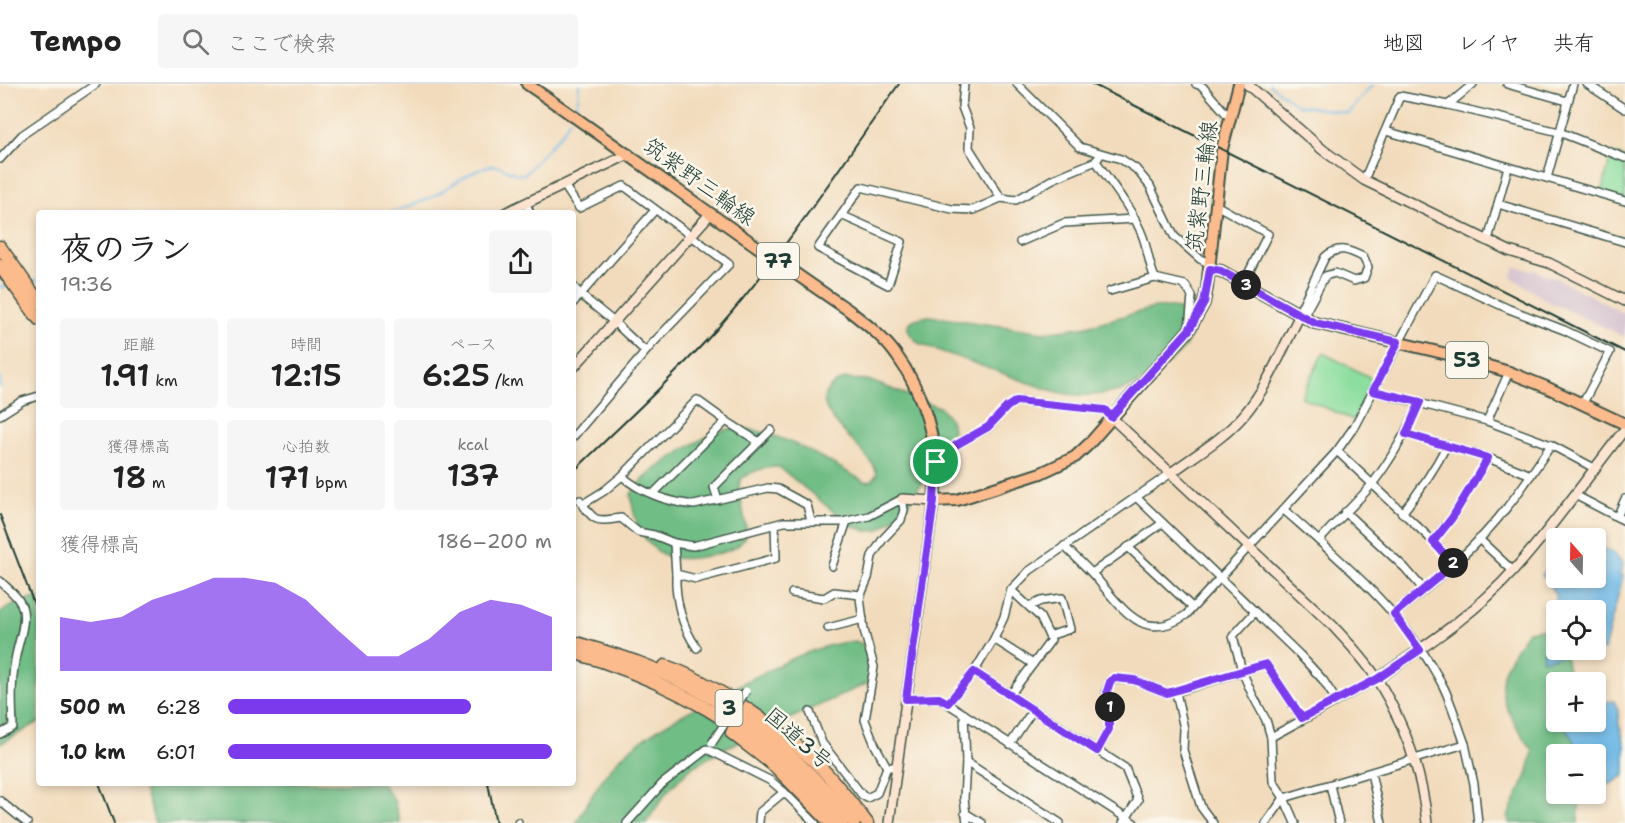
<!DOCTYPE html>
<html lang="ja">
<meta charset="utf-8">
<style>
body{margin:0;font-family:"Shantell Sans","Klee One",sans-serif;background:#f6f6f6;color:#222;height:100vh;display:flex;flex-direction:column;font-size:22px;white-space:nowrap}
*{box-sizing:border-box;margin:0}
p{font-size:20px;color:#767676}
.icon{flex:none;width:33px;height:33px;fill:none;stroke:currentColor;stroke-width:2;stroke-linecap:round;stroke-linejoin:round}
.map{position:relative;flex:1;overflow:hidden}
.drawer{position:absolute;left:36px;top:126px;width:540px;height:576px;display:flex;flex-direction:column;background:#fff;border-radius:6px;box-shadow:0 3px 9px #0003}
.drawer>*{flex:none}
.needle{width:39px;rotate:340deg}
.fabs{position:absolute;left:1546px;top:444px;display:grid;gap:12px}
.fabs a{display:grid;place-items:center;width:60px;height:60px;border-radius:6px;background:#fff;box-shadow:0 3px 9px #0003;font-size:30px}
.pin{position:absolute;display:grid;place-items:center;width:51px;height:51px;color:#fff;margin:-26px;border:3px solid #fff;border-radius:50%;box-shadow:0 2px 6px #0007}
.km{position:absolute;width:30px;height:30px;margin:-15px;border-radius:50%;background:#222;color:#fff;font-size:16px;line-height:30px;text-align:center}
.round{display:grid;place-items:center;flex:none;width:63px;height:63px;border-radius:6px;background:#f6f6f6}
.summary{display:flex;align-items:center;justify-content:space-between;height:102px;padding:0 24px}
h1{font-size:33px;font-weight:600;line-height:45px}
.figures{display:grid;grid-template-columns:repeat(3,1fr);gap:9px;height:102px;padding:6px 24px}
.figures div{display:grid;align-content:center;border-radius:6px;background:#f6f6f6;text-align:center}
.figures b{font-size:30px;font-weight:600}
.figures small{font-size:16px;font-weight:400}
.figures p{font-size:16px}
.chart{height:168px;padding:12px 24px}
.chart p{display:flex;justify-content:space-between}
.chart svg{width:100%;height:108px;margin-top:6px;fill:#7c3aed;opacity:.7}
ul{padding:0 24px;list-style:none;font-size:20px}
li{display:grid;grid-template-columns:96px 72px 1fr;align-items:center;height:45px}
li i{height:15px;border-radius:8px;background:#7c3aed}
header{display:flex;align-items:center;gap:36px;box-sizing:border-box;height:84px;padding:0 30px;background:#fff;border-bottom:2px solid #e0e0e0}
header strong{font-size:28px}
nav{display:flex;gap:33px;margin-inline-start:auto;font-size:21px}
.search{width:420px;height:54px;background:#f6f6f6;display:flex;align-items:center;gap:15px;box-sizing:border-box;padding:0 21px;border-radius:6px;color:#767676;font-size:22px}
.map>svg:first-child{display:block}
.industrial{fill:#d1bdcc}
.green{fill:#8cde9f;stroke:#568e6a;stroke-width:1.5}
.forest{fill:#71bd86;stroke:#487d5d;stroke-width:1.5}
.water{fill:#6db8e6;stroke:#467a8d;stroke-width:1.5;fill-rule:evenodd}
.lines{fill:none;stroke-linecap:round;stroke-linejoin:round}
.stream{stroke:#6db8e6;stroke-width:2}
.street-casing{stroke:#3f5548;stroke-width:10}
.secondary-casing{stroke:#3f5548;stroke-width:12}
.primary-casing{stroke:#3f5548;stroke-width:14}
.highway-casing{stroke:#3f5548;stroke-width:15}
.street{stroke:#fff;stroke-width:7}
.secondary{stroke:#fde4d1;stroke-width:9}
.primary{stroke:#fbbb8d;stroke-width:10}
.highway{stroke:#fbbb8d;stroke-width:12}
.rail{stroke:#1f3d34;stroke-width:2}
.street-bridge-casing{stroke:#3f5548;stroke-width:10;stroke-linecap:butt}
.street-bridge{stroke:#fff;stroke-width:7}
.route-casing{stroke:#fff;stroke-width:12}
.route{stroke:#7c3aed;stroke-width:8}
.labels{text-anchor:middle;stroke-width:5;stroke-linejoin:round;paint-order:stroke}
.shield{fill:#fbf7ec;stroke:#61756b;stroke-width:1.5}
.shield-label{font-size:21px;font-weight:bold;fill:#1f3d34}
.street-label{font-size:22px;fill:#1f3d34;stroke:#fbf7ec}
</style>
<header>
<strong>Tempo</strong>
<div class="search"><svg class="icon" aria-label="search" viewBox="0 0 24 24"><circle cx="10" cy="10" r="6"/><path d="M15 15l6 6"/></svg>ここで検索</div>
<nav><a>地図</a><a>レイヤ</a><a>共有</a></nav>
</header>
<div class="map">
<svg width="1625" height="739" viewBox="0 0 1625 739">
<rect width="100%" height="100%" fill="#fbf7ec"/>
<filter id="ink" filterUnits="userSpaceOnUse"><feTurbulence type="fractalNoise" baseFrequency=".0167" numOctaves="2"/><feDisplacementMap in="SourceGraphic" scale="12" xChannelSelector="R" yChannelSelector="G"/><feConvolveMatrix kernelMatrix="1 2 1 2 8 2 1 2 1" color-interpolation-filters="sRGB"/></filter>
<filter id="wash" filterUnits="userSpaceOnUse"><feTurbulence type="fractalNoise" baseFrequency=".008" numOctaves="4" result="noise"/><feDisplacementMap in="SourceGraphic" scale="24" xChannelSelector="R" yChannelSelector="G"/><feGaussianBlur stdDeviation="1.35" result="paint"/><feColorMatrix in="noise" values="0 0 0 0 0 0 0 0 0 0 0 0 0 0 0 0 0 1.4 0 .05"/><feComposite in="paint" operator="in"/></filter>
<g filter="url(#wash)">
<rect width="100%" height="100%" fill="#f2dbbc"/>
<path class="industrial" d="M1515 183 1537 187 1560 196 1625 230V253L1547 217 1511 193Z"/>
<g class="green">
<path d="M1611 69 1625 74V117L1602 110Z"/>
<path d="M1323 269 1375 296 1353 336 1301 313Z"/>
</g>
<g class="forest">
<path d="M1154 224C1167 224 1184 221 1190 236 1201 262 1154 291 1135 301 1119 309 1095 312 1077 311 1056 310 1034 300 1015 294 983 282 951 271 920 260 900 244 906 235 929 232L1044 248 1083 243Z"/>
<path d="M845 295 868 296 941 324 949 334 953 345 949 358 903 428 879 446 867 447 850 441 779 383C767 382 749 388 740 396L739 405 747 448C745 454 741 460 736 463 720 471 678 480 662 470 640 457 633 434 631 410 645 391 657 384 676 371 691 361 711 348 730 345 767 339 832 379 865 398L872 397 877 390C871 362 786 316 845 295Z"/>
<path d="M39 513V638L0 660V530C11 519 25 517 39 513Z"/>
<path d="M1541 545H1553L1557 566H1564L1570 598H1557V638H1578L1582 670H1557V710H1580L1578 739H1509L1508 732 1527 691 1533 667C1517 642 1492 614 1506 582 1512 570 1521 558 1528 547Z"/>
<path d="M855 557 868 562 875 592 866 600 725 664 689 685 666 709 646 739H576C589 717 601 693 620 674 652 644 693 625 732 605 772 585 810 561 855 557Z"/>
<path d="M142 699H381L394 716 400 739H155Z"/>
</g>
<g class="water">
<path d="M1557 458V494H1596V462C1609 465 1615 469 1623 479L1621 490 1623 492 1604 566 1585 567 1542 576 1556 513 1546 494 1542 491C1550 483 1549 468 1557 458ZM1596 526V566H1557V526Z"/>
<path d="M1614 617 1618 626 1619 641 1625 661V691L1611 700 1604 701 1596 691V670H1578L1572 653 1562 638H1596V619Z"/>
</g>
<g class="lines">
<g class="stream">
<path d="M1269 0 1297 21 1348 29 1373 0"/>
<path d="M574 27 578 15 579 0"/>
<path d="M388 129C403 124 418 120 432 113 451 103 469 87 490 82 503 79 512 93 525 90L563 47 570 35"/>
<path d="M29 198 39 196"/>
<path d="M0 203 9 202"/>
<path d="M0 294V304"/>
</g>
</g>
</g>
<g filter="url(#ink)">
<g class="lines">
<g class="street-casing">
<g id="street">
<path d="M964 0 962 23 970 44 969 64 1001 114"/>
<path d="M1017 0 1080 63 1121 75 1136 85 1150 102 1174 152 1200 175 1211 180"/>
<path d="M1196 0 1202 2 1229 33"/>
<path d="M1507 0 1567 17"/>
<path d="M1587 0 1625 25"/>
<path d="M1448 21 1473 0"/>
<path d="M1386 47 1625 117"/>
<path d="M0 75 22 51 96 0"/>
<path d="M1096 77C1112 101 1133 126 1143 153 1148 167 1149 181 1155 194"/>
<path d="M1547 94 1573 0"/>
<path d="M1364 96 1400 12 1448 21 1559 48 1625 74"/>
<path d="M564 101 579 124 624 102 729 180 653 259 573 353"/>
<path d="M526 120 530 129"/>
<path d="M1498 120 1625 158"/>
<path d="M1216 121 1268 150 1243 200"/>
<path d="M841 131 902 158 888 201 818 164 861 103 952 125 973 126 1001 114 1016 116 1053 95 1096 77 1101 70"/>
<path d="M1488 156 1508 83"/>
<path d="M1020 158 1064 139 1135 135"/>
<path d="M573 202 581 211 614 238 645 267"/>
<path d="M1110 207 1155 194 1185 201 1192 212 1189 245"/>
<path d="M573 219 655 126"/>
<path d="M1298 230 1325 173C1338 161 1349 166 1363 173L1368 183 1364 194 1354 197 1335 189 1325 192 1303 233"/>
<path d="M1373 307 1487 337 1551 361 1594 384"/>
<path d="M0 331 22 317 39 312"/>
<path d="M1487 337 1509 288"/>
<path d="M1406 350 1488 374 1531 391"/>
<path d="M759 358 771 346"/>
<path d="M1337 367 1433 457 1454 480"/>
<path d="M936 378 956 361 989 343 1007 323 1016 317 1105 326 1111 333"/>
<path d="M653 410 726 337 697 316 622 392C641 409 669 418 694 421L768 404 778 405 807 421 811 437"/>
<path d="M1575 411 1625 437"/>
<path d="M1137 414 1300 571 1323 596 1336 616"/>
<path d="M580 416C594 438 595 438 621 434L638 448 654 451 674 459 693 462 784 438H843L869 432 902 415 904 426 901 436 883 455 872 472 868 494 860 513 864 546 874 583 865 636 875 661 887 683H895"/>
<path d="M718 416 714 403 759 358 726 337"/>
<path d="M583 420 604 407 622 392"/>
<path d="M1345 428 1405 484 1424 506"/>
<path d="M1402 429C1420 407 1434 386 1447 361"/>
<path d="M1617 433 1625 415"/>
<path d="M1479 455 1513 487"/>
<path d="M1319 457C1336 437 1357 419 1373 399 1393 373 1407 347 1420 318"/>
<path d="M1433 457 1452 434 1488 374"/>
<path d="M674 459 676 490 696 495 776 474 775 441"/>
<path d="M1064 462C1075 473 1087 483 1097 495 1123 525 1144 560 1186 531L1337 367 1354 343 1435 191 1509 225 1564 246 1610 268 1583 319"/>
<path d="M1128 463 1192 523"/>
<path d="M832 482 847 437"/>
<path d="M1092 489 1161 440"/>
<path d="M676 490C675 516 682 543 697 564"/>
<path d="M0 497C9 506 20 513 23 526 26 542 17 561 15 577 11 598 12 621 13 643L0 650"/>
<path d="M792 509 824 514 834 508 861 511"/>
<path d="M1030 522 1041 517 1062 514 1070 545 1049 552"/>
<path d="M1254 529 1233 552 1242 587 1252 610 1266 636 1271 653 1273 697 1284 714 1295 739"/>
<path d="M1394 530C1435 498 1476 464 1508 422 1524 402 1537 382 1551 361"/>
<path d="M828 544 863 535"/>
<path d="M994 555 1033 580"/>
<path d="M974 588 1125 684 1138 716 1123 739"/>
<path d="M1010 611 1051 556 1040 533 1011 506"/>
<path d="M906 615 939 614 1134 739"/>
<path d="M948 619 974 588 994 555 1004 533 1011 506 1029 487 1171 389"/>
<path d="M810 628 822 659 862 711 867 714 877 709 887 683"/>
<path d="M964 630 966 678 964 714 967 739"/>
<path d="M1271 653 1377 595"/>
<path d="M1010 660 1033 626"/>
<path d="M1465 660 1474 700 1478 739"/>
<path d="M1097 667 1109 645V614L1106 607 1110 598 1114 595 1134 596 1167 609 1176 608"/>
<path d="M966 678 1060 739"/>
<path d="M1371 689 1382 739"/>
<path d="M1330 701 1339 739"/>
<path d="M0 717 27 739"/>
<path d="M965 729 982 739"/>
<path d="M518 738V739"/>
<path d="M759 738 760 728 784 708 815 739"/>
<path d="M627 739 662 700 707 665 771 697 784 708"/>
<path d="M1213 739 1201 723 1183 666 1184 645 1176 608 1266 580 1302 634"/>
<path d="M1266 739 1284 714 1465 660C1458 641 1452 621 1444 604 1408 532 1343 478 1284 426"/>
</g>
</g>
<g class="secondary-casing">
<g id="secondary">
<path d="M1247 0 1323 66 1364 96 1509 167 1549 179 1625 217"/>
<path d="M505 129 629 70"/>
<path d="M573 284 710 130"/>
<path d="M1111 333 1333 542C1348 559 1365 575 1377 595 1404 639 1422 688 1427 739"/>
<path d="M1171 389C1195 371 1223 355 1243 332 1268 303 1282 265 1300 231"/>
<path d="M1377 595C1425 562 1475 530 1514 486 1554 442 1588 392 1625 345"/>
<path d="M889 739 934 417 902 415"/>
</g>
</g>
<g class="primary-casing">
<g id="primary">
<path d="M527 0C635 74 739 152 847 225 865 239 884 253 897 272 918 301 932 340 935 375 937 389 935 403 934 417L957 416 1041 389 1075 373 1089 360 1189 246 1204 219 1207 204 1222 65 1239 0"/>
<path d="M1210 185 1221 187 1315 239 1447 270 1509 288 1546 303 1625 340"/>
</g>
</g>
<g class="highway-casing">
<g id="highway">
<path d="M0 163 39 218"/>
<path d="M0 182 39 235"/>
<path d="M573 558C595 565 617 571 639 579 725 611 797 669 854 739"/>
<path d="M573 568C680 599 770 653 842 739"/>
<path d="M665 582C712 598 777 643 813 676 833 694 850 718 867 739"/>
<path d="M732 649 776 683 831 739"/>
</g>
</g>
<use href="#street" class="street"/>
<use href="#secondary" class="secondary"/>
<use href="#primary" class="primary"/>
<use href="#highway" class="highway"/>
<g class="rail">
<path d="M1092 0 1625 268"/>
<path d="M573 388C621 341 671 296 716 246 784 170 839 83 899 0"/>
<path d="M0 431 39 533"/>
<path d="M99 699 114 739"/>
<path d="M488 699 496 739"/>
</g>
<g class="street-bridge-casing">
<path id="street-bridge" d="M712 659 746 607"/>
</g>
<use href="#street-bridge" class="street-bridge"/>
</g>
</g>
<g class="lines" filter="url(#ink)">
<g class="route-casing">
<path id="route" d="M1210 185 1221 187 1315 239 1398 258 1373 307 1420 318 1406 350 1488 374 1452 434 1433 458 1454 480 1394 530 1420 566 1377 595 1302 634 1266 580 1167 609 1134 596 1114 594 1110 598 1107 607 1109 614V645L1097 667 974 588 948 619 939 614 906 615 934 417 936 378 956 361 988 343 1007 323 1016 317 1105 326 1111 333 1189 246 1204 219Z"/>
</g>
<use href="#route" class="route"/>
</g>
<g class="labels">
<g class="shield">
<rect x="757" y="159" width="42" height="36" rx="4.5"/>
<rect x="1446" y="258" width="42" height="36" rx="4.5"/>
<rect x="715.5" y="606" width="27" height="36" rx="4.5"/>
</g>
<g class="shield-label">
<text x="778" y="184">77</text>
<text x="1467" y="283">53</text>
<text x="729" y="631">3</text>
</g>
<g class="street-label">
<text transform="translate(700 97) rotate(36)" y="8">筑紫野三輪線</text>
<text transform="translate(1201 102) rotate(-83)" y="8">筑紫野三輪線</text>
<text transform="translate(799 654) rotate(41)" y="8">国道3号</text>
</g>
</g>
</svg>
<div class="fabs">
<a><svg class="needle" viewBox="-14 -14 28 28"><path d="M0-13l5 13h-10z" fill="#e53935"/><path d="M0 13l5-13h-10z" fill="#767676"/></svg></a>
<a><svg class="icon" aria-label="locate" viewBox="0 0 24 24"><circle cx="12" cy="12" r="6"/><path d="M12 2v4M12 18v4M2 12h4M18 12h4"/></svg></a>
<a>+</a>
<a>−</a>
</div>
<div class="pin" style="left:936px;top:378px;background:#1e9e55"><svg class="icon" aria-label="arrive" viewBox="0 0 24 24"><path d="M6 21V4h12l-3 4 3 4H6"/></svg></div>
<b class="km" style="left:1110px;top:623px">1</b>
<b class="km" style="left:1453px;top:479px">2</b>
<b class="km" style="left:1246px;top:201px">3</b>
<section class="drawer">
<div class="summary"><div><h1>夜のラン</h1><p>19:36</p></div><a class="round"><svg class="icon" aria-label="share" viewBox="0 0 24 24"><path d="M12 15V3M7 8l5-5 5 5M5 13v7h14v-7"/></svg></a></div>
<div class="figures">
<div><p>距離</p><b>1.91<small> km</small></b></div>
<div><p>時間</p><b>12:15</b></div>
<div><p>ペース</p><b>6:25<small> /km</small></b></div>
</div>
<div class="figures">
<div><p>獲得標高</p><b>18<small> m</small></b></div>
<div><p>心拍数</p><b>171<small> bpm</small></b></div>
<div><p>kcal</p><b>137</b></div>
</div>
<div class="chart"><p><span>獲得標高</span>186–200 m</p>
<svg viewBox="0 0 160 44" preserveAspectRatio="none"><path d="M0 44V22L10 24L20 22L30 15L40 11L50 6L60 6L70 8L80 15L90 27L100 38L110 38L120 31L130 20L140 15L150 17L160 22V44z"/></svg>
</div>
<ul>
<li><b>500 m</b>6:28<i style="width:75%"></i></li>
<li><b>1.0 km</b>6:01<i style="width:100%"></i></li>
</ul>
</section>
</div>
